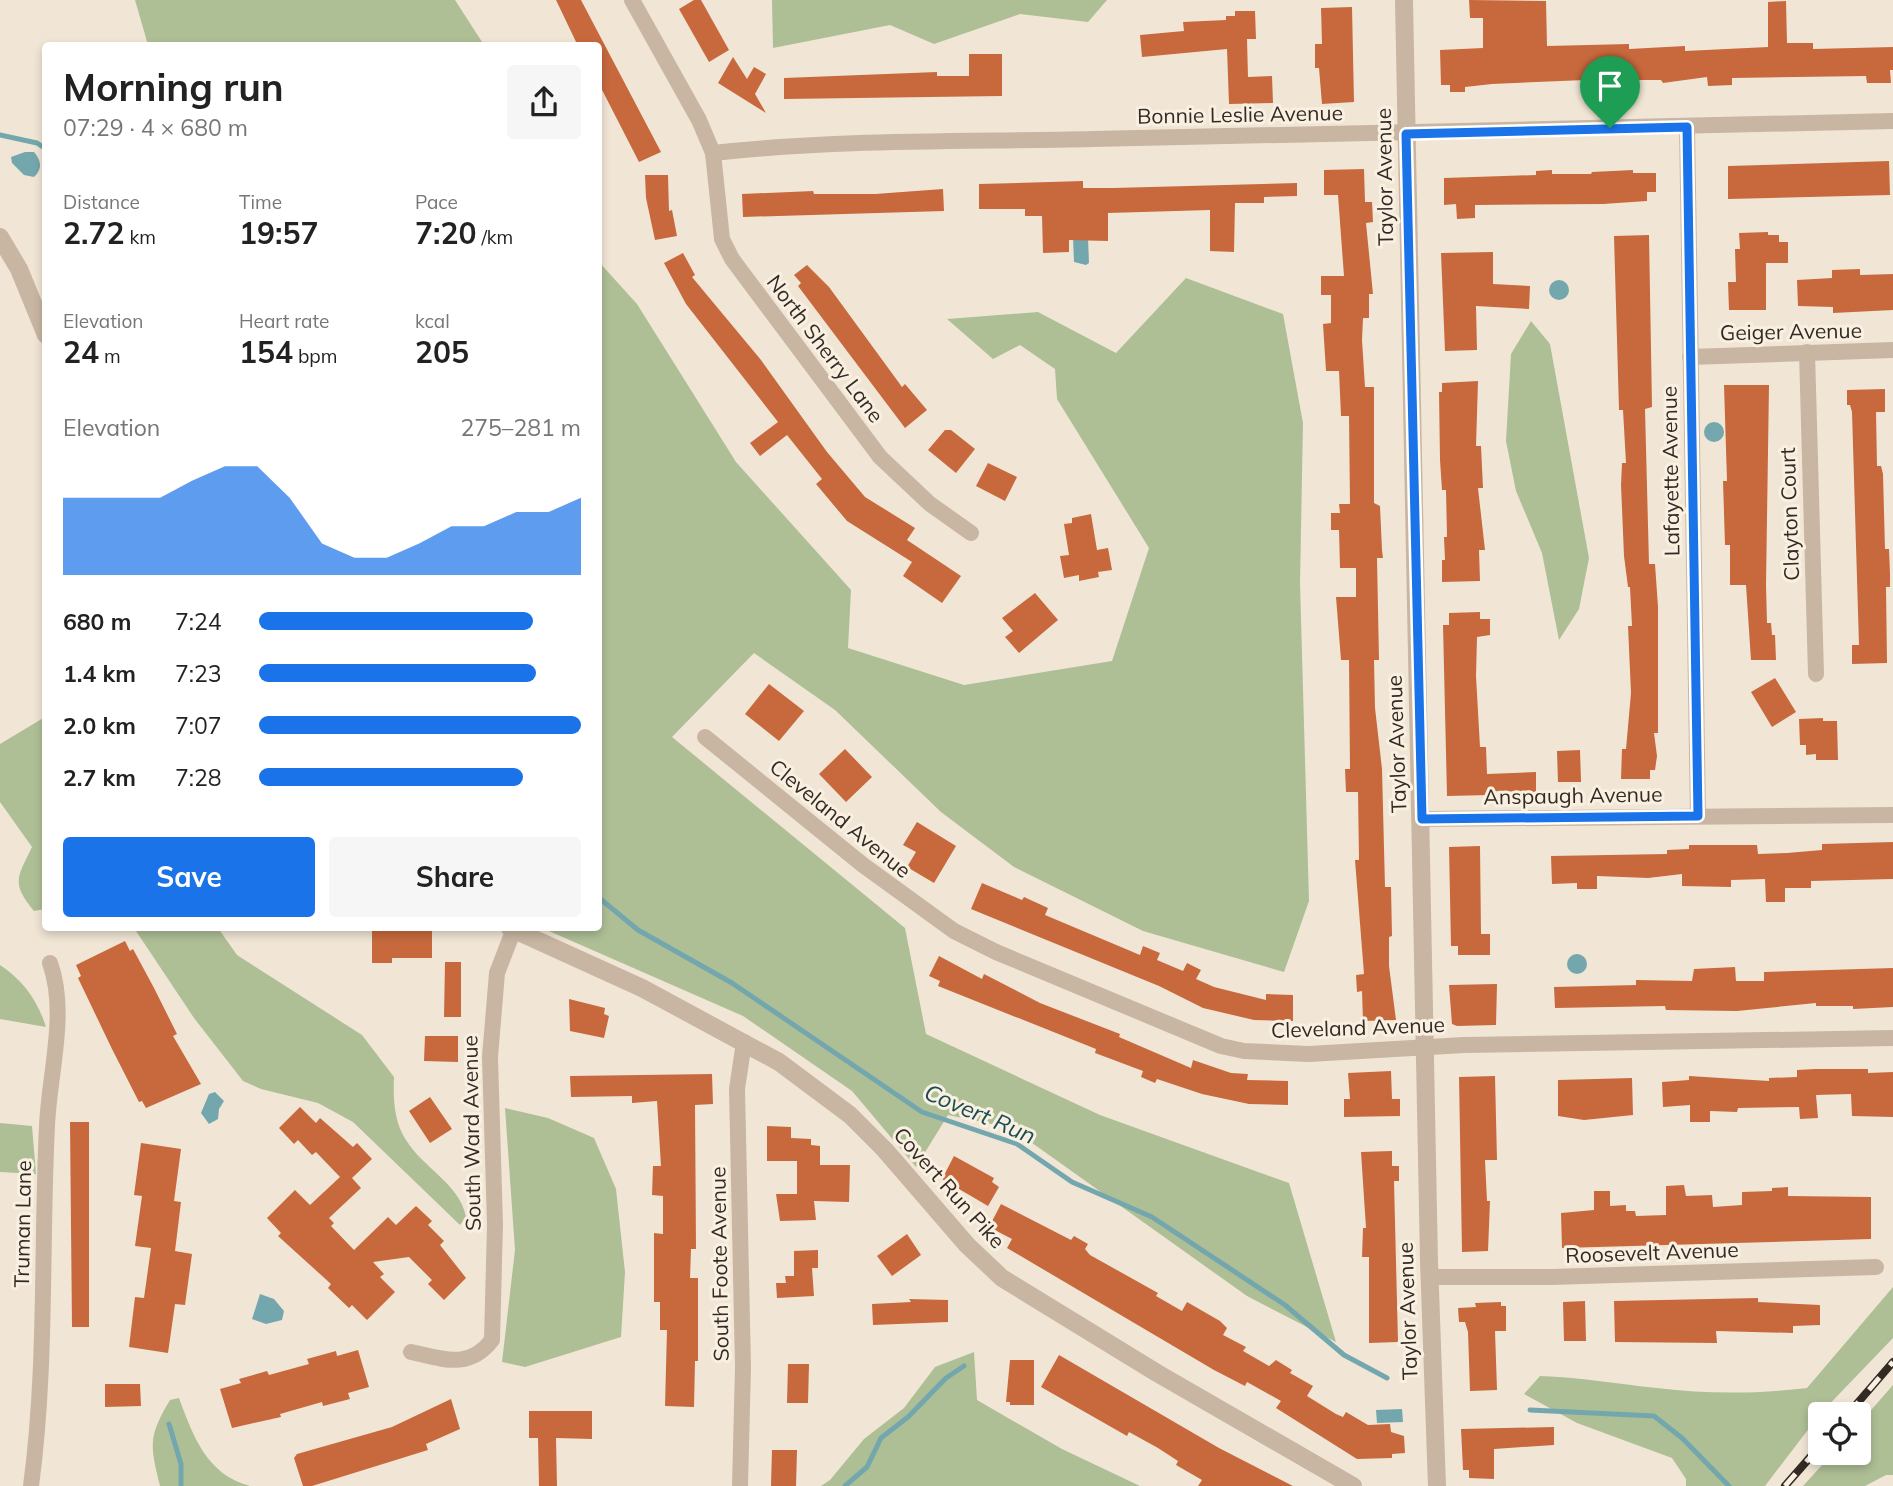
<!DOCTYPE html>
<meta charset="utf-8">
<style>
body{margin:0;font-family:Mulish,sans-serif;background:#f6f6f6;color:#222;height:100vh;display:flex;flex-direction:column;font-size:26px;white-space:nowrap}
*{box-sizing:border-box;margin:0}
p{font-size:23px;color:#767676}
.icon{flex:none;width:38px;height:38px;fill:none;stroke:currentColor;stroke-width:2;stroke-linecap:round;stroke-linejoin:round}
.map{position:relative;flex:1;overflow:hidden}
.side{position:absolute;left:42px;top:42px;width:560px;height:889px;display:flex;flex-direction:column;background:#fff;border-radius:7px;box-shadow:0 4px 10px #0003}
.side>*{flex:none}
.buttons{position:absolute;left:1808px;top:1402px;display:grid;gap:14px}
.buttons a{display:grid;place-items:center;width:63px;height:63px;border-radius:7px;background:#fff;box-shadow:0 4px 10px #0003;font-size:35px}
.pin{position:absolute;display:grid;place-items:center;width:60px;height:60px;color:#fff;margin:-72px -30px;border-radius:50% 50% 50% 0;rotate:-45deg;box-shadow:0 0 7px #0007}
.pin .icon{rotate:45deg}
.round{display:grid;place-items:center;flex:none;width:74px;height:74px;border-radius:7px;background:#f6f6f6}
.overview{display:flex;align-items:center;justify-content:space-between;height:119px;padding:0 21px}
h1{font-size:38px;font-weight:700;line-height:52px}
.stats{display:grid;grid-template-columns:repeat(3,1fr);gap:10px;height:119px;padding:7px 21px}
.stats div{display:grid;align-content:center}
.stats b{font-size:30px;font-weight:700}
.stats small{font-size:19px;font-weight:400}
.stats p{font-size:19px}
.chart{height:196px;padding:14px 21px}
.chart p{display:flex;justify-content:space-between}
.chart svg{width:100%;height:126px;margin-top:7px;fill:#1a73e8;opacity:.7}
.button{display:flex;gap:14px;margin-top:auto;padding:14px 21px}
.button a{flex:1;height:80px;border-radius:7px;background:#1a73e8;color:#fff;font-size:28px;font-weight:700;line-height:80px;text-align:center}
.button a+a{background:#f6f6f6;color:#222}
ul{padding:0 21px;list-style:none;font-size:23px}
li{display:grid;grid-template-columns:112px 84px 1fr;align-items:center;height:52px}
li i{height:18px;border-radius:9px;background:#1a73e8}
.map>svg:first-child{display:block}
.green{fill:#aebf96}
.water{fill:#74a7ad}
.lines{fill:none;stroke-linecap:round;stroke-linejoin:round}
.stream{stroke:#74a7ad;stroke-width:5}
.building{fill:#c7693d}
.minor{stroke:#c8b6a2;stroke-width:16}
.tertiary{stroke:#c8b6a2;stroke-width:18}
.rail-casing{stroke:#332a24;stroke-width:8}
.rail{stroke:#f9f0e1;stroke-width:5;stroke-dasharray:16;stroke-linecap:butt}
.route-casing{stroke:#fff;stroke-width:14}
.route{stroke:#1a73e8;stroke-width:9}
.labels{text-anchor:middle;stroke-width:6;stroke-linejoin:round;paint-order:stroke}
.street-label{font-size:21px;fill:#332a24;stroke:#f9f0e1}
.water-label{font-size:23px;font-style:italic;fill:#1a4c54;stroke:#f9f0e1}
</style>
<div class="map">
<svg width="1893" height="1486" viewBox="0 0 1893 1486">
<rect width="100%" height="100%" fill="#f1e6d5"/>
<g class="green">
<path d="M135 0H455L484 45H148Z"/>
<path d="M772 0H1107L1088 22 1020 14 934 44 890 25 773 48Z"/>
<path d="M599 262 637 304 736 462 851 590 848 648 964 685 1112 661 1149 548 1057 399 1055 369 1020 345 993 359 947 319 1038 312 1116 353 1186 278 1283 314 1303 423 1300 583 1309 901 1284 972 1143 931 1014 867 941 812 835 710 754 653 672 737 905 928 926 1034 1100 1115 1289 1183 1336 1342 1247 1296 1011 1128 948 1115 916 1167 852 1091 743 1016 542 928H598Z"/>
<path d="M1531 321 1550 344 1589 558 1579 609 1559 640 1542 553 1516 491 1506 441 1511 354Z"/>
<path d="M45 717V909L34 911C11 883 17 878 32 847L0 802V744Z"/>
<path d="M134 928H218L237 955 362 1035 394 1077C393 1098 394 1122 406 1140 423 1168 460 1184 466 1217L460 1225 353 1122 318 1103 261 1089 243 1081 194 1018Z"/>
<path d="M0 965C22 979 38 1001 46 1027L0 1019Z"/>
<path d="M505 1108 548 1118 594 1138 616 1189 625 1272 621 1337 525 1367 502 1362 515 1250Z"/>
<path d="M0 1123 32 1126 36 1174 0 1172Z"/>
<path d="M1893 1287V1338L1820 1414 1765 1486H1686V1479L1672 1458 1577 1423 1524 1394 1540 1376C1580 1377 1617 1384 1657 1388 1707 1394 1757 1394 1807 1388Z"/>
<path d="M974 1352 977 1400 1062 1449 1140 1486H821L830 1480 864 1439 904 1408 935 1367Z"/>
<path d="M1893 1385V1475H1886L1865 1486H1803L1833 1453 1858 1452 1859 1424Z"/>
<path d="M179 1398C193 1436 207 1475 250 1486H160C150 1444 148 1437 170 1400Z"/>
</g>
<g class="water">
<path d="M25 152H34C41 160 43 169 34 177L24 175 12 163 11 157Z"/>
<path d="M1073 237H1088L1089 263 1086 265 1074 262Z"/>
<circle cx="1559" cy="290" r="10"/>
<circle cx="1714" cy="432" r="10"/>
<circle cx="1577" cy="964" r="10"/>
<path d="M215 1092 224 1101 219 1109 218 1119 209 1124 201 1113 209 1094Z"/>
<path d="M260 1294 274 1299 284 1311 282 1320 266 1324 252 1319Z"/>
<path d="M1402 1409 1403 1422 1377 1423 1376 1410Z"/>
</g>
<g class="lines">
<g class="stream">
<path d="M0 135 37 143 46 149"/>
<path d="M598 897 638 930 732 983 922 1112 1017 1144 1072 1182 1152 1217 1285 1305 1344 1355 1387 1378"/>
<path d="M1530 1410 1654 1416 1682 1438 1729 1486"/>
<path d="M169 1424 181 1464V1486"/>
<path d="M845 1486 867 1467 881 1438 908 1417 946 1378 964 1366"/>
</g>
</g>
<g class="building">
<path d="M556 0H581L661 152 639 162 598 82V46H578Z"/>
<path d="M694 0H701L729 50 709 62 679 9Z"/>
<path d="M1469 0 1546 1 1547 46 1629 44V49L1685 46V51L1768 47V2L1786 1 1787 43H1813V49L1893 47V70H1890L1891 83H1867L1866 76 1732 78V85L1708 86 1707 77 1663 83 1661 80H1585L1492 84 1465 87V92H1450V85H1441L1440 50 1483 48V18H1470Z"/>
<path d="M1352 7 1354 102 1322 104 1319 68H1315V44H1322L1321 8Z"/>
<path d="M1235 11H1255L1256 39H1247L1248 77 1272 76 1273 103 1229 104 1227 49 1142 57 1140 35 1184 31 1183 22 1226 20V16H1235Z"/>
<path d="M969 54H1002V96L784 99V78L937 72V76H969Z"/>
<path d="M733 57 747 79 754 67 766 74 755 94 766 113 718 83Z"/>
<path d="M1889 161 1890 195 1728 199V166Z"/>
<path d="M1364 169 1365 202H1372L1373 222 1366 223 1373 294H1369V318H1363L1362 340 1365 387H1374V503L1380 506 1382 550 1383 558H1377L1379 660H1374L1375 708 1382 769 1385 887H1391L1392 936 1389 937V966L1396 1020 1363 1021 1362 991 1357 992 1356 975 1364 974 1355 860H1359L1358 792H1346L1345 769H1350L1349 660H1341L1336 597H1356V568H1340L1339 530H1331V513H1340L1339 504H1350L1349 416H1341L1339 371H1326L1323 324 1331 323V295H1321V276H1344L1338 195H1324V170Z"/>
<path d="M1552 170V174H1591L1592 172 1633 170V173H1656V192H1647V201L1603 204 1475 205V218L1457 219 1456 204 1444 205V178L1536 175V171Z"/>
<path d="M645 175H668L669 211 672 210 677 236 655 240 646 198Z"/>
<path d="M1083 181V188H1113L1297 183V196L1264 197V203H1235L1234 252 1210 251V210L1108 213V241L1069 240V252L1043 253 1042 216H1025V209H979V184Z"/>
<path d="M943 189 944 211 743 217 742 194 813 191 814 194H875Z"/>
<path d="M1768 232V235H1779V242H1788V263H1766V310H1729L1728 282H1736L1735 249H1740L1739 233Z"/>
<path d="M1649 235 1652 407 1645 409 1649 564H1655L1658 607V733H1654L1657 756 1655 770H1650V779H1621L1622 749H1626L1631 693 1628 626H1632L1630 587H1628L1624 556 1621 485 1622 463H1626L1623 410H1619L1614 236Z"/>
<path d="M1493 252V284L1530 286 1529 309 1476 306 1477 350 1445 351 1441 253Z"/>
<path d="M683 253 695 275 692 277 761 360 827 452 865 497 915 528 907 540 961 576 942 603 903 576 912 562 847 521 816 484 822 479 787 435 760 456 750 443 778 422 686 304 664 263Z"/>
<path d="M807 265 829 287 902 387 905 384 927 410 905 428 798 286 801 283 794 275Z"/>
<path d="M1860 269V275L1893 274V310L1833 313V307L1798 306 1797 280 1832 278V270Z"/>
<path d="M1478 381 1476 446H1481L1483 488H1478L1485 550H1479L1480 581 1442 582V560H1445L1444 537H1447L1446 490H1442L1440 460 1439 392H1442V383Z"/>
<path d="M1724 385H1769L1766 585 1767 623H1771L1772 635H1775L1776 660H1751L1746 585H1730V545H1725L1723 481H1727Z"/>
<path d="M1885 389V412H1876L1877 466H1881L1883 474 1885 549H1889L1890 574V587H1886L1887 663 1852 664V645H1859L1852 412 1850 405H1847V390Z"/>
<path d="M945 430H951L975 449 956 473 928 450Z"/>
<path d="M988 463 1017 477 1005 501 976 486Z"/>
<path d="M1091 514 1097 550 1108 548 1112 570 1098 572 1099 577 1079 581V575L1064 578 1060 556 1069 555 1064 524 1072 523V518Z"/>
<path d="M1035 593 1058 620 1019 653 1005 637 1013 631 1002 618Z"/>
<path d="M1480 612V619H1490V635L1477 637 1476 676 1480 747H1486L1487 774 1536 772V792L1489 791 1490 795 1447 796 1443 625H1449V613Z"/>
<path d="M1775 678 1796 712 1772 727 1751 692Z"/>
<path d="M769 684 804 711 779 741 745 714Z"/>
<path d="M1823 718V721H1837L1838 760H1816V754L1806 755V745H1800L1799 719Z"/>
<path d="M845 749 872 777 846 802 819 774Z"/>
<path d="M1580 750 1581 782H1558L1557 751Z"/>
<path d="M917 822 956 846 934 883 907 867 916 852 903 845Z"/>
<path d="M1893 842V879L1811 881V888H1785V902H1766L1765 879 1731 880V887L1682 886V874L1648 878 1597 876V889H1577V883L1552 884 1551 856 1667 854V850L1689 849V845H1757L1758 854 1787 853 1822 850V844Z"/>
<path d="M1480 846 1481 934H1490V955H1458V946H1451L1449 847Z"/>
<path d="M982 883 1022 900 1024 897 1048 908 1045 915 1140 955 1143 946 1160 953 1157 960 1183 971 1187 963 1201 970 1196 979 1214 987 1266 1000V994L1293 995V1021L1254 1020 1203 1008 1159 986 971 909Z"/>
<path d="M372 928H432V958H392V963H372Z"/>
<path d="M125 941 130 951 133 949 154 988 177 1034 173 1036 201 1084 146 1108 142 1101 139 1102 112 1049 78 978 81 976 76 965Z"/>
<path d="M939 956 982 979 984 974 1040 1003 1120 1034 1119 1037 1191 1068 1193 1060 1231 1073 1248 1074 1247 1080 1288 1081V1105L1249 1104 1202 1094 1157 1079 1155 1083 1141 1077 1143 1071 1095 1053 1096 1049 938 986 940 981 929 976Z"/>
<path d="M445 962H461V1017H444Z"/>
<path d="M1735 967 1736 981H1764V972L1893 968V1007L1853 1009V1006H1816V1003L1737 1011 1666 1010 1665 1006 1555 1008 1554 987 1636 985V980L1692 981 1694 969Z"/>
<path d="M1497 984 1496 1025 1457 1026 1452 1024 1449 985Z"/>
<path d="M569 999 605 1008 604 1014 609 1016 604 1038 570 1031Z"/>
<path d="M425 1036H458V1062L424 1061Z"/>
<path d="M1815 1069H1868V1073L1893 1072V1117L1852 1116 1851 1094 1816 1095 1818 1118 1800 1119 1799 1107 1738 1108 1737 1112 1710 1111V1122H1690V1105L1663 1107 1662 1082 1689 1080V1076L1769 1081V1078L1797 1077V1070Z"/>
<path d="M1391 1071 1392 1099H1400V1116L1344 1117V1099H1350L1348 1073Z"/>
<path d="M712 1074 713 1104 695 1105 696 1249H691L690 1278H698V1361H695L694 1407 665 1406 667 1330H660V1302H654V1233L663 1234V1196L652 1195 653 1166H661L657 1101 632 1103V1096L571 1097 570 1076Z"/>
<path d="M1495 1076 1497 1160H1485L1487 1201H1490L1488 1251 1462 1252 1459 1077Z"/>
<path d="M1632 1078 1633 1115 1584 1120 1558 1116V1080Z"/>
<path d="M430 1097 452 1129 430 1143 409 1111Z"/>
<path d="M300 1107 316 1123 320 1118 353 1147 357 1143 372 1159 352 1178 361 1188 329 1218 334 1223 331 1226 354 1250 388 1217 396 1225 416 1206 432 1221 428 1225 444 1241 440 1245 466 1278 444 1300 428 1284 432 1280 409 1257 373 1262 384 1274 380 1277 395 1292 367 1320 352 1305 349 1308 328 1288 331 1284 278 1236 281 1233 267 1218 295 1190 310 1205 340 1177 316 1152 312 1155 298 1140 294 1144 279 1128Z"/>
<path d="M70 1122H89V1327H72Z"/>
<path d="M767 1126 791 1127V1138L811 1139V1145L820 1146V1165H850L849 1202 814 1201 816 1220 780 1221 776 1194H797V1161H767Z"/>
<path d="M141 1143 181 1149 174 1201 181 1202 175 1251 192 1254 185 1305 175 1304 168 1353 129 1347 135 1297 144 1298 151 1248 135 1246 142 1196 134 1195Z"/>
<path d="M1392 1151V1166H1399V1181H1394L1398 1342 1369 1343V1257H1362L1363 1228H1366L1361 1152Z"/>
<path d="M954 1156 994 1178 992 1182 999 1187 988 1206 942 1179Z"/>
<path d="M1684 1185 1686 1196 1712 1195 1713 1207 1742 1205V1192L1772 1191V1188L1788 1187V1196L1871 1197V1239L1562 1248 1561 1213 1594 1210V1191H1610V1206L1626 1205V1211H1635L1636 1216 1666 1215V1186Z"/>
<path d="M1001 1204 1071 1240 1074 1236 1088 1244 1085 1249 1090 1255 1158 1293 1156 1296 1182 1311 1187 1302 1220 1321 1227 1328 1223 1335 1246 1347 1243 1351 1269 1366 1276 1360 1292 1370 1290 1373 1313 1386 1307 1396 1336 1414 1343 1417 1346 1412 1368 1425 1390 1424 1391 1432 1404 1436 1405 1453 1392 1454V1458L1357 1459 1276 1408 1281 1401 1247 1382 1245 1386 1214 1370 1007 1248 1012 1239 989 1227Z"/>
<path d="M907 1234 921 1255 892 1276 877 1256Z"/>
<path d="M818 1250V1268H812L814 1296 777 1298 776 1283H786L785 1276H794V1251Z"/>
<path d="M1758 1298V1302L1820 1305V1325L1793 1326V1333L1716 1331 1717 1343 1615 1342 1614 1301Z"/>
<path d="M909 1299 948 1300V1322L873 1325 872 1304 911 1302Z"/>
<path d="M1585 1301 1586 1341H1564L1563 1302Z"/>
<path d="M1501 1302V1306H1506V1331H1495L1497 1390 1470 1391 1468 1332 1465 1322H1459L1458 1308 1476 1307 1475 1303Z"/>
<path d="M358 1350 369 1387 348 1393 350 1399 323 1406 322 1402 280 1414 281 1417 232 1428 220 1389 241 1383 239 1379 267 1371 269 1375 309 1364 307 1359 336 1351 337 1356Z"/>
<path d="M1059 1355 1219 1448 1293 1486H1198L1202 1480 1176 1465 1178 1461 1158 1448 1129 1432 1127 1436 1041 1387Z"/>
<path d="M1010 1360H1034V1405H1010V1402H1006Z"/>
<path d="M788 1364H809L808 1403H787Z"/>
<path d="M105 1384H140L141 1406 105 1407Z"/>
<path d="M451 1399 460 1429 426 1444 428 1450 312 1486H303L294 1458 297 1454 392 1427Z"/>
<path d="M529 1411H592V1439L556 1438 557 1486H539L538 1438H529Z"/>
<path d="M1554 1427V1445L1494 1449V1479L1469 1478V1470H1463L1461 1429Z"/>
<path d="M772 1450H797L796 1486H771Z"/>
</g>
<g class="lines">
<g class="minor">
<path d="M632 0 699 120 713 153 722 239 732 259 880 457 930 504 971 533"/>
<path d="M1687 126 1698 816"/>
<path d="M713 153C839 139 966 142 1092 139 1359 133 1626 128 1893 121"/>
<path d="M1807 352 1816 674"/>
<path d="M1690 357 1893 350"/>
<path d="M705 737 863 865 954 931 996 952 1221 1046 1244 1051 1309 1054 1464 1045 1893 1038"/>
<path d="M1422 819 1893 815"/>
<path d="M1430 1277H1551L1876 1267"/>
<path d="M411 1352C443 1359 469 1370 492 1340L495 1225 490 1057 497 973 514 929"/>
<path d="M31 1486C47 1367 41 1246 47 1126 49 1074 68 1013 50 963"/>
<path d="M740 1486 743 1367 737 1089 744 1042"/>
</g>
<g class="tertiary">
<path d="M1404 0 1429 1261 1437 1486"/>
<path d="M0 237 19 269 46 335"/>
<path d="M510 928 642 988 779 1062 850 1115 885 1150 967 1245 1002 1278 1157 1373 1353 1486"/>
</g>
<g class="rail-casing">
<g id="rail">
<path d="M1848 1414 1893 1362"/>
<path d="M1785 1486 1820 1446"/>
</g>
</g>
<use href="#rail" class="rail"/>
</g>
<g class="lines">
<g class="route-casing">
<path id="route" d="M1687 127 1698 816 1422 819 1406 134Z"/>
</g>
<use href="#route" class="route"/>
</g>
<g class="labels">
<g class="street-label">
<text transform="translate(1240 115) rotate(-1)" y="7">Bonnie Leslie Avenue</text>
<text transform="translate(1385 177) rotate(-91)" y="7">Taylor Avenue</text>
<text transform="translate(1791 332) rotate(-1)" y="7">Geiger Avenue</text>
<text transform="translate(825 349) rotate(53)" y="7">North Sherry Lane</text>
<text transform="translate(1671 471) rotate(-91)" y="7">Lafayette Avenue</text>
<text transform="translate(1790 514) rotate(-92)" y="7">Clayton Court</text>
<text transform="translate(1397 744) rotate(-92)" y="7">Taylor Avenue</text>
<text transform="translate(1573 796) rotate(-1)" y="7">Anspaugh Avenue</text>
<text transform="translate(840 819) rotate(39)" y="7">Cleveland Avenue</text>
<text transform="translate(1358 1028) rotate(-2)" y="7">Cleveland Avenue</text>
<text transform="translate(472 1133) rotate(-91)" y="7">South Ward Avenue</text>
<text transform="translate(949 1188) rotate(48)" y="7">Covert Run Pike</text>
<text transform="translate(23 1224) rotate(-89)" y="7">Truman Lane</text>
<text transform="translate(1652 1253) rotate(-2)" y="7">Roosevelt Avenue</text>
<text transform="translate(720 1264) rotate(-91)" y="7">South Foote Avenue</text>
<text transform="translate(1408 1311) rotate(-92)" y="7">Taylor Avenue</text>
</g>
<g class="water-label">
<text transform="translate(980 1114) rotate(23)" y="8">Covert Run</text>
</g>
</g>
</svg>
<div class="buttons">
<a><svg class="icon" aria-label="locate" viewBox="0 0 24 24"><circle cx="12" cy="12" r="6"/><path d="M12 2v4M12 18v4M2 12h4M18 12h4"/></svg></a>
</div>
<div class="pin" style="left:1610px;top:128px;background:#1e9e55"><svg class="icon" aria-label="arrive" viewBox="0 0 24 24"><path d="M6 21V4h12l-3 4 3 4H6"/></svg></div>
<section class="side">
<div class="overview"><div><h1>Morning run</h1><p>07:29 · 4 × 680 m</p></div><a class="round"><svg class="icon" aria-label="share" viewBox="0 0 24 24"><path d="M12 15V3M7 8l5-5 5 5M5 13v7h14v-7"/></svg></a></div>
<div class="stats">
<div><p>Distance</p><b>2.72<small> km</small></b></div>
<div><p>Time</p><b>19:57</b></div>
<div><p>Pace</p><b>7:20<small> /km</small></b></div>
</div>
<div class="stats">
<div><p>Elevation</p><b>24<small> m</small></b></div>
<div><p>Heart rate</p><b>154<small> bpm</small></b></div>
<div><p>kcal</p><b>205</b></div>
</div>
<div class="chart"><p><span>Elevation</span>275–281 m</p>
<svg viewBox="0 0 160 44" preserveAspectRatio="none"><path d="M0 44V17L10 17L20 17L30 17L40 11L50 6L60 6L70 17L80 33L90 38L100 38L110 33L120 27L130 27L140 22L150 22L160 17V44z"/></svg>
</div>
<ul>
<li><b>680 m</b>7:24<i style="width:85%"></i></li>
<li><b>1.4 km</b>7:23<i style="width:86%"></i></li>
<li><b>2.0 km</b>7:07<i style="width:100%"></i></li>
<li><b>2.7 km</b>7:28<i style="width:82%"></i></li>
</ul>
<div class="button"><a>Save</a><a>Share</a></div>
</section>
</div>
